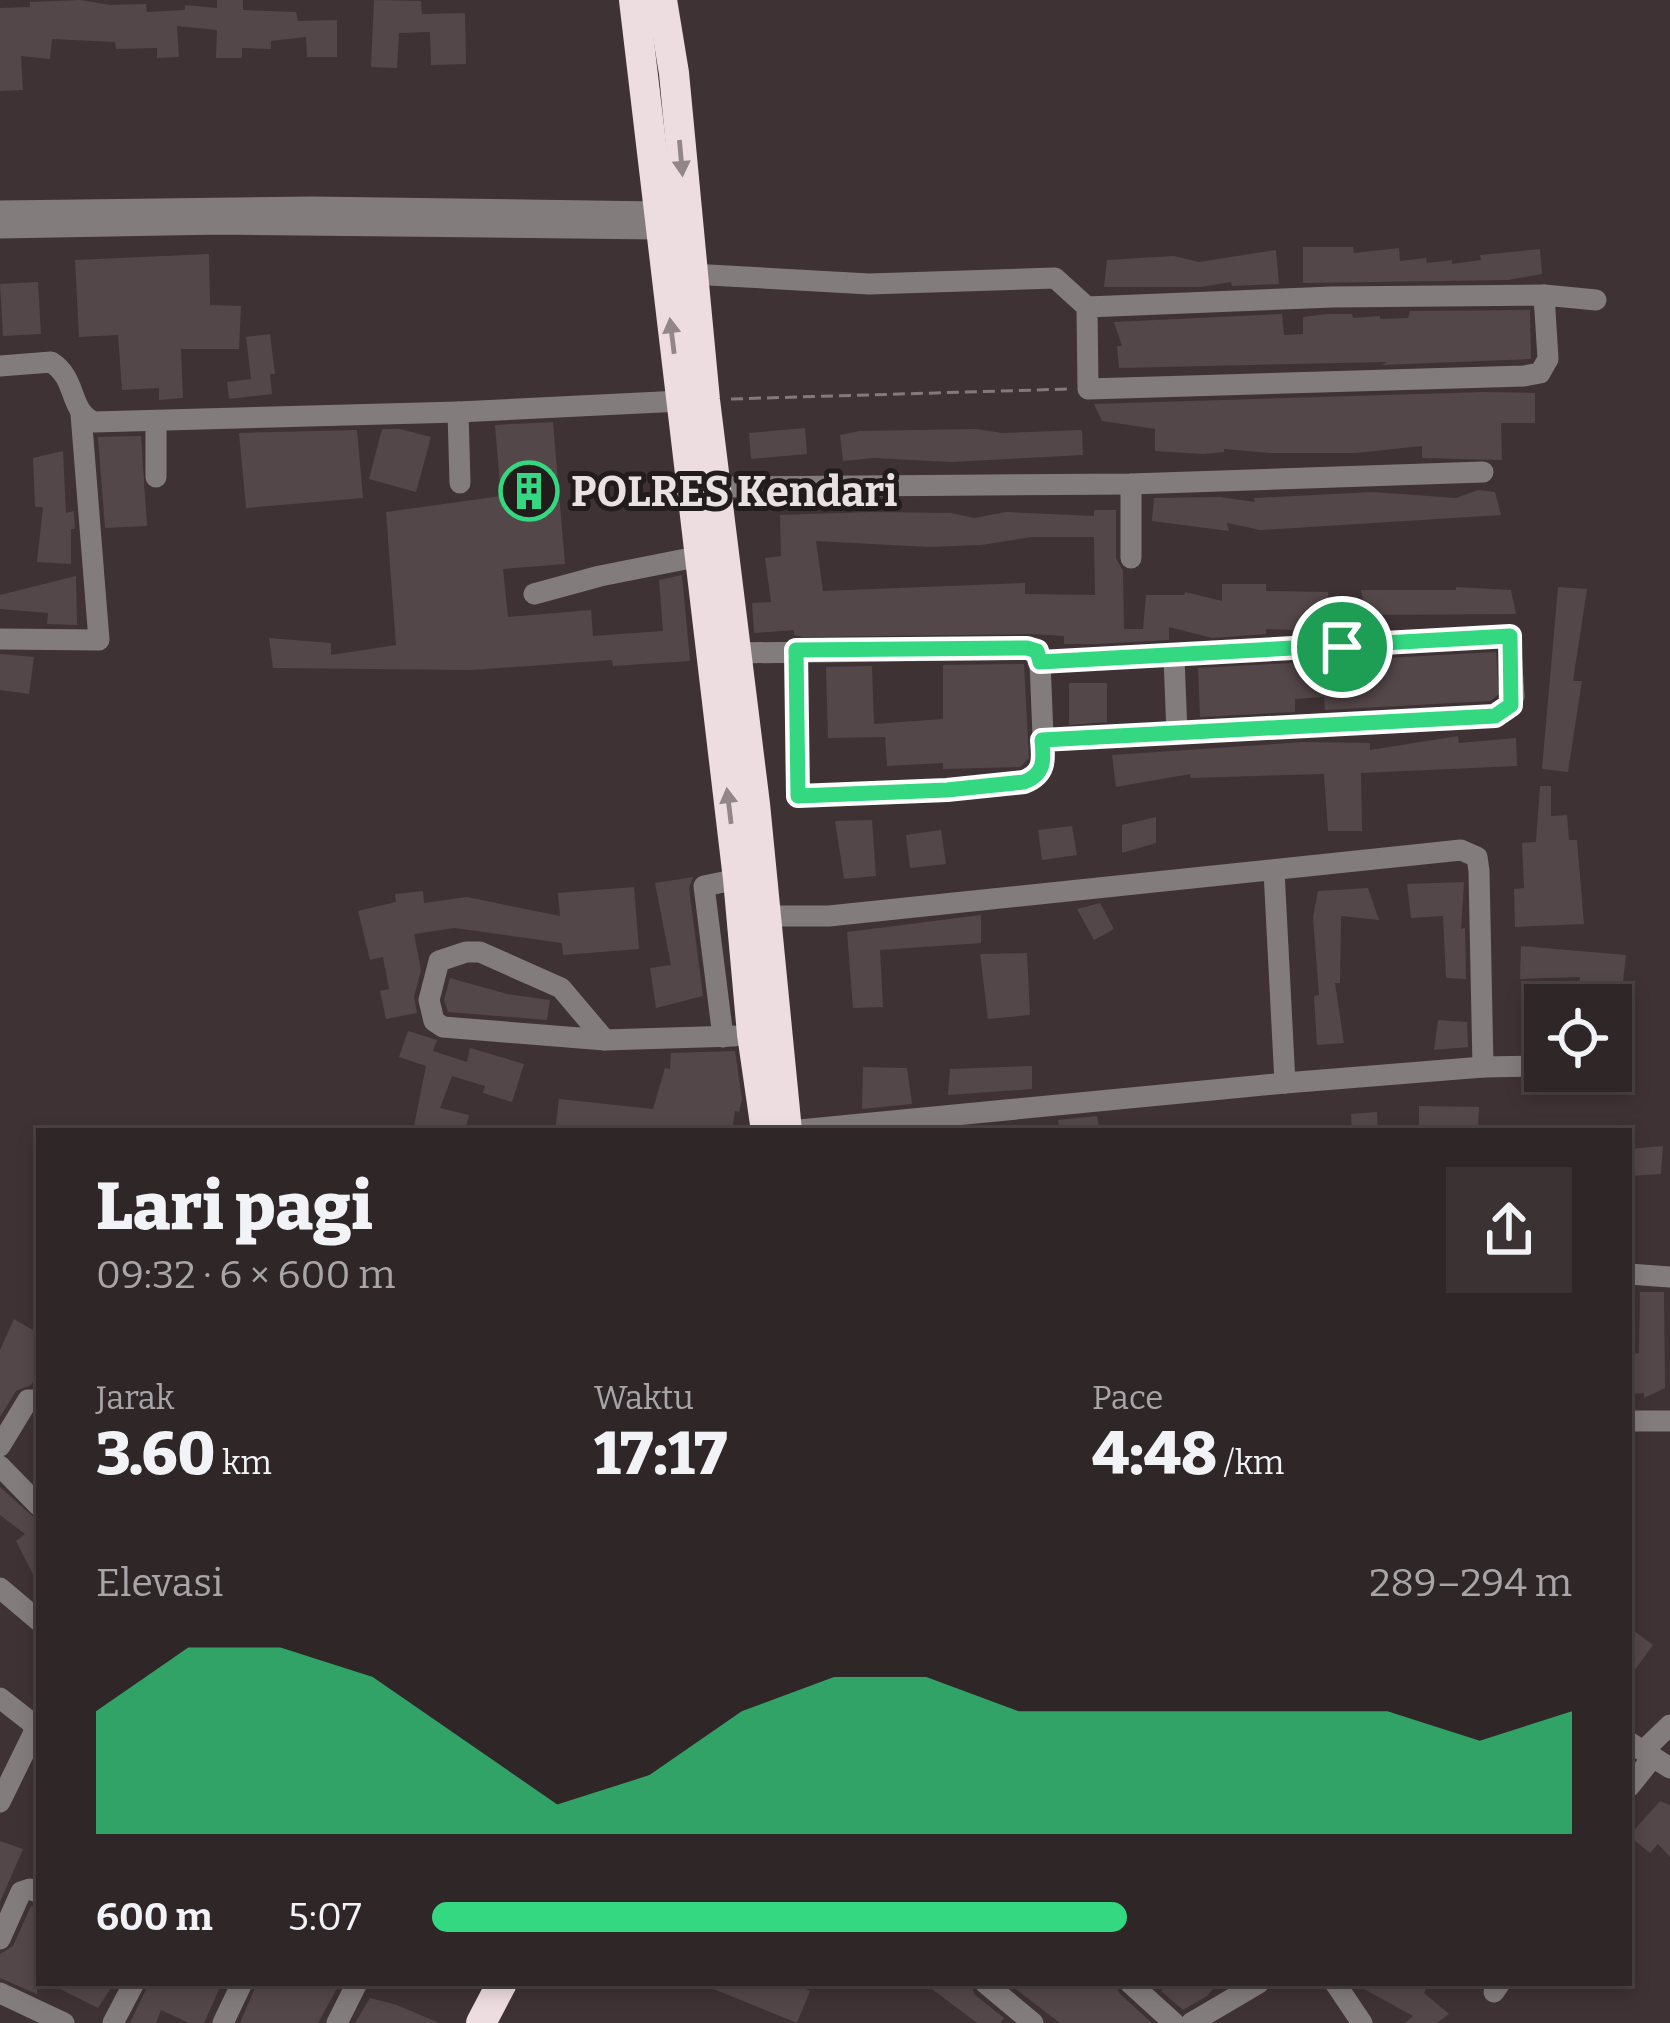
<!DOCTYPE html>
<html lang="id">
<meta charset="utf-8">
<style>
body{margin:0;font-family:Bitter,serif;background:#3b3234;color:#f1f3f6;height:100vh;display:flex;flex-direction:column;font-size:45px;white-space:nowrap}
*{box-sizing:border-box;margin:0}
p{font-size:39px;color:#a7a5a8}
.icon{flex:none;width:66px;height:66px;fill:none;stroke:currentColor;stroke-width:2;stroke-linecap:round;stroke-linejoin:round}
.map{position:relative;flex:1;overflow:hidden}
.details{position:absolute;left:36px;top:1128px;width:1596px;height:858px;display:flex;flex-direction:column;background:#2f2628;border-radius:0px;box-shadow:0 6px 18px #0003,0 0 0 3px #4a4345}
.details>*{flex:none}
.tools{position:absolute;left:1524px;top:984px;display:grid;gap:24px}
.tools a{display:grid;place-items:center;width:108px;height:108px;border-radius:0px;background:#2f2628;box-shadow:0 6px 18px #0003,0 0 0 3px #4a4345;font-size:60px}
.pin{position:absolute;display:grid;place-items:center;width:102px;height:102px;color:#fff;margin:-51px;border:6px solid #fff;border-radius:50%;box-shadow:0 3px 12px #0007}
.round{display:grid;place-items:center;flex:none;width:126px;height:126px;border-radius:0px;background:#3b3234}
.head{display:flex;align-items:center;justify-content:space-between;height:204px;padding:0 60px}
h1{font-size:66px;font-weight:800;line-height:90px}
.stats{display:grid;grid-template-columns:repeat(3,1fr);gap:18px;height:204px;padding:12px 60px}
.stats div{display:grid;align-content:center}
.stats b{font-size:60px;font-weight:800}
.stats small{font-size:33px;font-weight:400}
.stats p{font-size:33px}
.chart{height:336px;padding:24px 60px}
.chart p{display:flex;justify-content:space-between}
.chart svg{width:100%;height:216px;margin-top:12px;fill:#33d881;opacity:.7}
ul{padding:0 60px;list-style:none;font-size:39px}
li{display:grid;grid-template-columns:192px 144px 1fr;align-items:center;height:90px}
li i{height:30px;border-radius:15px;background:#33d881}
.map>svg:first-child{display:block}
.building{fill:#544749;fill-rule:evenodd}
.lines{fill:none;stroke-linecap:round;stroke-linejoin:round}
.path{stroke:#84797b;stroke-width:3;stroke-dasharray:12 6;stroke-linecap:butt}
.minor{stroke:#837c7d;stroke-width:21}
.highway{stroke:#eedde0;stroke-width:30}
.oneway{fill:#928688}
.route-casing{stroke:#fff;stroke-width:24}
.route{stroke:#33d881;stroke-width:15}
.labels{text-anchor:middle;stroke-width:10;stroke-linejoin:round;paint-order:stroke}
.poi-label{font-size:42px;font-weight:bold;fill:#e9e1e2;stroke:#221c1d;text-anchor:start}
</style>
<div class="map">
<svg width="1670" height="2023" viewBox="0 0 1670 2023">
<rect width="100%" height="100%" fill="#3f3235"/>
<g class="building">
<path d="M81 0 110 5 146 4 147 12 185 10V5L217 8V0H243V10L296 12 298 21 337 20V57H307L306 37 271 41V49L242 48V58H216L217 30 177 26 179 57 157 58V48L116 49 115 42 52 39 50 59 21 56 23 90 0 91V8L30 7V2Z"/>
<path d="M374 0 421 1 422 14 465 13 466 64 431 65 430 32 399 33 397 68 371 67Z"/>
<path d="M1303 247H1353L1354 253 1399 248 1400 261 1426 258 1427 263 1452 260V264L1481 260 1480 255 1540 249 1542 274 1508 280 1303 283Z"/>
<path d="M1276 250 1279 284 1232 286 1231 282 1200 287H1104L1107 260 1174 256 1199 262Z"/>
<path d="M209 254 210 305 241 306 239 349H181L183 398 159 400V388L122 390 118 335 79 337 75 260Z"/>
<path d="M38 282 41 334 3 336 0 284Z"/>
<path d="M1530 310 1531 359 1382 365 1387 362 1119 368 1117 346H1122L1114 322 1282 314 1284 335 1303 334V317L1326 314H1352L1353 318 1380 316V319L1408 318 1410 311Z"/>
<path d="M270 334 275 374H270L272 394 229 399 227 382 251 379 246 337Z"/>
<path d="M1484 392 1535 393V423H1501L1502 460 1422 458V446L1356 453H1270L1224 449V452L1203 454 1155 451V429L1102 421 1094 404Z"/>
<path d="M553 422 565 564 503 569 508 617 591 610 593 636 663 631 659 580 682 575 690 661 613 666 612 660 471 670 273 668 269 638 331 643V655L396 645 386 512 501 496 495 425Z"/>
<path d="M805 428 807 454 751 459 749 433Z"/>
<path d="M382 429H400L431 437 416 492 369 479Z"/>
<path d="M976 429 1002 433 1082 430 1083 455 951 462 874 458 843 461 840 435 859 431Z"/>
<path d="M357 430 363 498 246 508 239 433Z"/>
<path d="M141 436 147 526 105 528 98 437Z"/>
<path d="M63 451 66 513 74 511 75 529H71V564L37 562 43 507H35L33 458Z"/>
<path d="M1478 490 1495 492 1501 515 1260 530 1227 523 1229 531 1152 521 1154 498 1220 497 1255 502 1254 498 1373 492 1456 498Z"/>
<path d="M1094 510H1116V558L1123 571 1124 629H1143L1146 595H1184L1185 592 1222 601V584H1266V591L1328 592V631L1266 629V634L1212 638 1169 627V640L1097 644H1064V636L1033 634 803 637 794 635V630L754 633 752 603 771 602 765 558 781 556 780 515 870 512 951 513 974 518 1006 512 1094 516ZM1032 537H1094L1095 595 1025 594V583L823 591 816 541 929 547 981 545Z"/>
<path d="M76 576 77 625 47 624 48 613 0 609V595Z"/>
<path d="M1456 587 1511 590 1516 614 1366 615 1361 590H1456Z"/>
<path d="M1558 587 1587 589 1573 681H1582L1568 772 1542 769Z"/>
<path d="M1496 652 1499 694 1490 701 1325 710 1324 697 1295 699V712L1200 717 1198 668Z"/>
<path d="M0 654 34 657 29 694 0 690Z"/>
<path d="M1024 664 1029 758 1020 767 943 769V763L887 766 885 737 828 738 826 667 872 666 874 724 943 719V665Z"/>
<path d="M1069 683H1107V722L1069 725Z"/>
<path d="M1458 736 1459 743 1516 738 1517 766 1361 773 1362 831H1328L1324 774 1190 778V774L1116 787 1112 755 1304 742 1370 743V750Z"/>
<path d="M1540 786H1551V816L1567 815 1569 840H1577L1584 924 1515 927 1514 889 1524 888 1522 843 1536 842Z"/>
<path d="M1156 817V843L1122 853V825Z"/>
<path d="M872 820 876 876 844 879 835 821Z"/>
<path d="M1072 826 1077 855 1042 860 1038 830Z"/>
<path d="M941 830 946 864 910 868 906 835Z"/>
<path d="M693 877 689 888 703 996 656 1008 650 968 671 965 655 883Z"/>
<path d="M1464 882 1461 929 1465 928 1466 979 1446 978 1443 916 1411 918 1407 884Z"/>
<path d="M634 887 639 949 563 955 562 943 455 928 414 934 421 970 414 997 417 1013 386 1019 380 991 389 989 383 957 370 960 358 911 396 902 395 894 423 891 424 903 467 897 560 916 558 893Z"/>
<path d="M1368 888 1379 920 1341 916 1340 983H1335L1344 1043 1317 1045 1314 996 1319 995 1313 917 1318 891Z"/>
<path d="M1100 903 1114 929 1094 940 1077 909Z"/>
<path d="M981 915V943L880 950 883 1007 853 1008 847 932Z"/>
<path d="M1521 946 1626 955 1623 981 1579 987 1580 977 1520 979Z"/>
<path d="M1027 953 1030 1015 988 1019 980 954Z"/>
<path d="M450 978 507 994 550 1000 547 1020 448 1012 444 1000Z"/>
<path d="M1438 1020 1467 1022 1468 1047 1434 1050Z"/>
<path d="M408 1031 437 1040 433 1051 467 1062 470 1048 524 1064 512 1102 483 1093 485 1086 452 1076 440 1108 469 1115 465 1131H413L426 1066 399 1057Z"/>
<path d="M735 1051 742 1099 739 1112 735 1111 732 1131H555L559 1099 653 1109 665 1068 670 1069 671 1053Z"/>
<path d="M1032 1066V1089L948 1095 950 1069Z"/>
<path d="M863 1067 907 1068 912 1104 862 1109Z"/>
<path d="M1419 1106 1479 1107 1478 1131H1419Z"/>
<path d="M1377 1112 1378 1131H1352L1351 1114Z"/>
<path d="M1097 1116 1100 1131H1060L1058 1120Z"/>
<path d="M1663 1146 1661 1174 1629 1176V1149Z"/>
<path d="M1640 1292H1664L1665 1388 1644 1398V1393L1629 1394V1355L1639 1353Z"/>
<path d="M14 1319 39 1334V1370L31 1385 16 1391 0 1417V1350Z"/>
<path d="M0 1487 39 1522V1586L16 1541 25 1534 0 1515Z"/>
<path d="M1629 1627 1653 1645 1629 1678Z"/>
<path d="M1660 1801 1670 1805V1857L1658 1844 1650 1853 1629 1836Z"/>
<path d="M0 1841 23 1849 0 1902Z"/>
<path d="M31 1906 39 1908 37 1994 0 1978V1954L13 1946Z"/>
<path d="M48 1983H101L111 1988 98 2008Z"/>
<path d="M149 1983H222L204 2023H189L161 2010 156 2023H130Z"/>
<path d="M257 1983H340L318 2023H240Z"/>
<path d="M699 1983H794L810 1991 797 2023Z"/>
<path d="M924 1983H970L975 1995 1004 2018 1000 2023H977Z"/>
<path d="M1008 1983H1115L1120 1994 1152 2023H1060Z"/>
<path d="M1168 1983H1218L1207 1996 1183 2010 1161 1991Z"/>
<path d="M1353 1983H1429L1424 1993 1449 2014 1437 2023H1405L1413 2016Z"/>
<path d="M370 1998 397 2005 439 2023H355Z"/>
</g>
<g class="lines">
<path class="path" d="M731 399 1069 389"/>
<g class="minor">
<path d="M0 211 311 207 657 212"/>
<path d="M0 228 221 224 659 229"/>
<path d="M691 274 869 284 1055 278 1087 307 1088 389 1524 376 1540 373 1548 359 1544 295 1332 297 1087 307"/>
<path d="M1544 295 1596 300"/>
<path d="M0 366 51 362C78 379 68 410 94 422L458 412 681 401"/>
<path d="M458 412 460 483"/>
<path d="M156 477V423"/>
<path d="M1131 484V558"/>
<path d="M715 487 1131 484 1483 472"/>
<path d="M534 594 600 576 711 554"/>
<path d="M0 639 99 640 81 414"/>
<path d="M736 653 1033 649 1040 662 1044 760C1040 773 1037 777 1024 782L947 790 798 796 796 650"/>
<path d="M1174 658 1177 733"/>
<path d="M1040 662 1510 636 1514 696 1511 705 1495 716 1043 741"/>
<path d="M1274 871 1285 1083"/>
<path d="M764 916H829L1461 850 1477 857 1479 871 1483 1067"/>
<path d="M466 952H480L561 988 605 1040 443 1027 434 1021 429 1000 439 961Z"/>
<path d="M723 1037 704 886 738 879"/>
<path d="M605 1040 734 1036"/>
<path d="M1611 1065H1614"/>
<path d="M789 1131 1285 1083 1483 1067 1545 1066"/>
<path d="M1629 1274 1670 1277"/>
<path d="M1629 1421H1670"/>
<path d="M0 1446 28 1400H39"/>
<path d="M0 1466 39 1506"/>
<path d="M0 1588 39 1621"/>
<path d="M0 1698 37 1727"/>
<path d="M1629 1742 1670 1768"/>
<path d="M1643 1751 1670 1725"/>
<path d="M1629 1787 1653 1757"/>
<path d="M0 1802 39 1722"/>
<path d="M0 1939 21 1892 30 1889 39 1893"/>
<path d="M985 1983 1033 2023"/>
<path d="M1130 1983 1174 2023"/>
<path d="M1335 1983 1362 2023"/>
<path d="M1494 1992 1500 1983"/>
<path d="M0 1993 64 2023"/>
<path d="M113 2023 134 1983"/>
<path d="M223 2023 242 1983"/>
<path d="M337 2023 357 1983"/>
<path d="M1191 2023 1259 1983"/>
</g>
<g class="highway">
<path d="M634 0 738 879 752 1034 766 1131"/>
<path d="M662 0 674 73 705 400 755 804 787 1131"/>
<path d="M481 2023 502 1983"/>
</g>
</g>
<defs><path id="oneway-solid" d="M-6-.8H1V-3.2L6.5 0L1 3.2V.8H-6Z" transform="scale(3)"/></defs>
<g class="oneway">
<use href="#oneway-solid" transform="translate(681 158) rotate(85)"/>
<use href="#oneway-solid" transform="translate(672 336) rotate(-97)"/>
<use href="#oneway-solid" transform="translate(729 806) rotate(-97)"/>
</g>
<g class="lines">
<g class="route-casing">
<path id="route" d="M1510 636 1511 705 1495 716 1042 740C1044 760 1045 774 1024 782L947 790 798 796 796 650 1027 648 1037 651 1040 662Z"/>
</g>
<use href="#route" class="route"/>
</g>
<defs>
<g id="building-ring" transform="scale(3)"><circle r="9.5" fill="#221c1d" stroke="#33d881" stroke-width="1.5"/><path d="M-4-6H4V6H1V3H-1V6H-4ZM-2.5-4.3h1.7v1.8h-1.7ZM.8-4.3h1.7v1.8H.8ZM-2.5-1h1.7V.8h-1.7ZM.8-1h1.7V.8H.8Z" fill="#33d881"/></g>
</defs>
<g fill-rule="evenodd">
<use href="#building-ring" x="529" y="491"/>
</g>
<g class="labels">
<g class="poi-label">
<text x="571" y="506">POLRES Kendari</text>
</g>
</g>
</svg>
<div class="tools">
<a><svg class="icon" aria-label="locate" viewBox="0 0 24 24"><circle cx="12" cy="12" r="6"/><path d="M12 2v4M12 18v4M2 12h4M18 12h4"/></svg></a>
</div>
<div class="pin" style="left:1342px;top:647px;background:#1e9e55"><svg class="icon" aria-label="arrive" viewBox="0 0 24 24"><path d="M6 21V4h12l-3 4 3 4H6"/></svg></div>
<section class="details">
<div class="head"><div><h1>Lari pagi</h1><p>09:32 · 6 × 600 m</p></div><a class="round"><svg class="icon" aria-label="share" viewBox="0 0 24 24"><path d="M12 15V3M7 8l5-5 5 5M5 13v7h14v-7"/></svg></a></div>
<div class="stats">
<div><p>Jarak</p><b>3.60<small> km</small></b></div>
<div><p>Waktu</p><b>17:17</b></div>
<div><p>Pace</p><b>4:48<small> /km</small></b></div>
</div>
<div class="chart"><p><span>Elevasi</span>289–294 m</p>
<svg viewBox="0 0 160 44" preserveAspectRatio="none"><path d="M0 44V19L10 6L20 6L30 12L40 25L50 38L60 32L70 19L80 12L90 12L100 19L110 19L120 19L130 19L140 19L150 25L160 19V44z"/></svg>
</div>
<ul>
<li><b>600 m</b>5:07<i style="width:61%"></i></li>
</ul>
</section>
</div>
